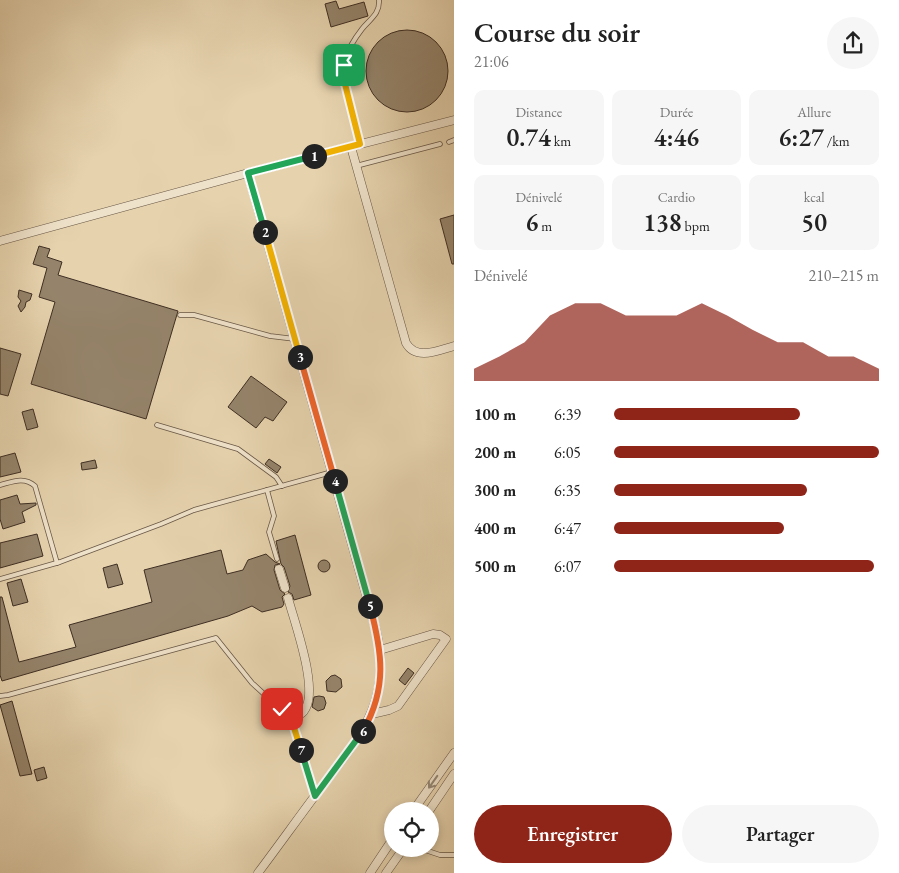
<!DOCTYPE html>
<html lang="fr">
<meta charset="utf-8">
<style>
body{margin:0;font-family:"EB Garamond",serif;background:#f6f6f6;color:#222;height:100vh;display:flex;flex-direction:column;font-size:19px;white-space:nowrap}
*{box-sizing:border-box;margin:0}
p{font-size:16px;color:#767676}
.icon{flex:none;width:28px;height:28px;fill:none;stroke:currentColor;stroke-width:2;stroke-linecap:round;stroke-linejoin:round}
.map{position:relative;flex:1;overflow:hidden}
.sheet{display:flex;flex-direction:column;background:#fff;width:445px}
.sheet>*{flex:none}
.fabs{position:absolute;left:384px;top:802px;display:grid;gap:10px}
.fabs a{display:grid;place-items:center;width:55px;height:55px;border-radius:50%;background:#fff;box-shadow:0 2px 8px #0003;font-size:25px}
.pin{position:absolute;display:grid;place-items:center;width:42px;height:42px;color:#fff;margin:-21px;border-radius:10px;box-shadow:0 2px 8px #0006}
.km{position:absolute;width:25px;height:25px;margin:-12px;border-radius:50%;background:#222;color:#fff;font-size:14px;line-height:25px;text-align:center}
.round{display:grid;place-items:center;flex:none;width:52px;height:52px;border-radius:26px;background:#f6f6f6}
.head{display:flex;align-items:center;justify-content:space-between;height:85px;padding:0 20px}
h1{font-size:28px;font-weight:600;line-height:38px}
.stats{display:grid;grid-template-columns:repeat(3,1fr);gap:8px;height:85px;padding:5px 20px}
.stats div{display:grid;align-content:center;border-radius:10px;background:#f6f6f6;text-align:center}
.stats b{font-size:25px;font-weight:600}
.stats small{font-size:14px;font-weight:400}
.stats p{font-size:14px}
.chart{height:140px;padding:10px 20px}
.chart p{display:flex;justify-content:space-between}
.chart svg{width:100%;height:90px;margin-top:5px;fill:#8f2418;opacity:.7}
.primary-button{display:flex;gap:10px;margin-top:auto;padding:10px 20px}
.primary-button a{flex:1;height:58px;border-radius:30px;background:#8f2418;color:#fff;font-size:20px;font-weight:600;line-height:58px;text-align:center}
.primary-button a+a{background:#f6f6f6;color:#222}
ul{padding:0 20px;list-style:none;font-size:16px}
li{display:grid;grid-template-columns:80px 60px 1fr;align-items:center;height:38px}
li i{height:12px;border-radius:6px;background:#8f2418}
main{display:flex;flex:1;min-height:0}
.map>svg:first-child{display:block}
.building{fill:#95846b;stroke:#3e2e23}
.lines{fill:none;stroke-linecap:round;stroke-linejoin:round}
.service-casing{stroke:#685746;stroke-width:5.5}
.minor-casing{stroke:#685746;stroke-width:9}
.service{stroke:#efe2ca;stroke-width:4}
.minor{stroke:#efe2ca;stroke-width:8}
.oneway{stroke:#968876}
.split-1-casing{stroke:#fff;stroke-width:10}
.split-2-casing{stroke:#fff;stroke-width:10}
.split-3-casing{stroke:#fff;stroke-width:10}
.split-4-casing{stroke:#fff;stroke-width:10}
.split-5-casing{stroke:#fff;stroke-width:10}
.split-6-casing{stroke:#fff;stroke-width:10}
.split-7-casing{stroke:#fff;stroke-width:10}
.split-8-casing{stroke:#fff;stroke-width:10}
.split-1{stroke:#f5b400;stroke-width:6}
.split-2{stroke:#22a559;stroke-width:6}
.split-3{stroke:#f5b400;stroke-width:6}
.split-4{stroke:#f0652b;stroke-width:6}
.split-5{stroke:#22a559;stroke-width:6}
.split-6{stroke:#f0652b;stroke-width:6}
.split-7{stroke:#22a559;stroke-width:6}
.split-8{stroke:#f5b400;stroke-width:6}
</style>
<main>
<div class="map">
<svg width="454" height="873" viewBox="0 0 454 873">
<rect width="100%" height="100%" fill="#e6d3ae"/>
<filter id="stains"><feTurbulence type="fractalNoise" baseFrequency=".004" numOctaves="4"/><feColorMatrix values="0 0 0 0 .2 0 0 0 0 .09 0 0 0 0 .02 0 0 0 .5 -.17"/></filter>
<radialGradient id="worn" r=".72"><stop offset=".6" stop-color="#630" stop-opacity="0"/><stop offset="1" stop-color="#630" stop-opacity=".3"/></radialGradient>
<g class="building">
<path d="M336 1 339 9 364 2 368 16 331 27 325 4Z"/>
<circle cx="407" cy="71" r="41"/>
<path d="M454 215V264H452L440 219Z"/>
<path d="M39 246 50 249 47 257 62 262 58 275 178 311 146 419 31 384 55 302 39 297 47 268 33 264Z"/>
<path d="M19 290 32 294 30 300 26 302 25 307 21 312 18 306 21 301 18 297Z"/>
<path d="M0 348 21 354 8 396 0 394Z"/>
<path d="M251 376 287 402 273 421 265 417 256 428 228 407Z"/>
<path d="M33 409 38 427 27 430 22 412Z"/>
<path d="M15 453 21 472 0 477V457Z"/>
<path d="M269 459 281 467 277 473 265 464Z"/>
<path d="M95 460 97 468 82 470 81 463Z"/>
<path d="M17 495 20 504 36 503V505L22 512 25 522 3 529 0 519V500Z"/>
<path d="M37 534 43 556 0 568V543Z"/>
<path d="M295 535 311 595 294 600 292 594 288 592 290 586 284 567 281 564 276 541Z"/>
<path d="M221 550 227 574 243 570 248 560 266 554 275 562 280 564 275 565 274 570 280 590 285 594 282 597 284 604 282 607 262 612 252 606 228 616 2 681 0 675V597H2L19 662 76 647 69 625 152 602 144 570Z"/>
<circle cx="324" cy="566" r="6"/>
<path d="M117 564 123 584 108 588 103 568Z"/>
<path d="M21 579 28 602 13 606 7 583Z"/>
<path d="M408 668 414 673 405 685 399 680Z"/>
<path d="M335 675 341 679 342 687 336 692 327 691 326 681 331 676Z"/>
<path d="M319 696 324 697 326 703 324 709 318 711 312 707 314 697Z"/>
<path d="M12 701 32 774 20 776 0 705Z"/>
<path d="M44 767 47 778 37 781 34 770Z"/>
</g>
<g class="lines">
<g class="service-casing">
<g id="service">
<path d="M449 142 454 140"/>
<path d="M360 144C355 122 340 81 345 60 348 49 355 38 362 29 370 19 380 14 379 0"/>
<path d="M356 166 440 144"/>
<path d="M180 315H194L270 336 295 339"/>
<path d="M157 425 238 449 276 477 282 486"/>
<path d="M0 485C12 482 24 476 35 486L57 563"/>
<path d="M267 490 274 516 269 532 277 559"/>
<path d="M0 579 60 562 161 524 194 510 332 472"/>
<path d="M0 696 8 695 216 638 252 683 291 719 315 796"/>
<path d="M422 849 440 855H454"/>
</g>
</g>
<g class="minor-casing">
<g id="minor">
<path d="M351 147 406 343C416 361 439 350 454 346"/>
<path d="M248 173 454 120"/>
<path d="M0 241 248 173 376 630C393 702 360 736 320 789 299 817 279 845 258 873"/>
<path d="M279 569 285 588"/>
<path d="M288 598C294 621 320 691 304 711 301 715 295 717 291 719"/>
<path d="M372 714 389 710 398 706 446 639 440 635 433 634 380 650"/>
<path d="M413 811 454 753"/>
<path d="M429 811 454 774"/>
<path d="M370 873 392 840"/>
<path d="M386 873 403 849"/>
</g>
</g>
<use href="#service" class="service"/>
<use href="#minor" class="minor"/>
</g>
<defs><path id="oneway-shaft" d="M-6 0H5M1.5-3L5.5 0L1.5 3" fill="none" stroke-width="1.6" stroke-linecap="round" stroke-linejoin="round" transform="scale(1.25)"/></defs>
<use class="oneway" href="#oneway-shaft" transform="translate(433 782) rotate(125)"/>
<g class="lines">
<g class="split-1-casing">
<path id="split-1" d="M314 156 360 144 344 80V65"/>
</g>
<g class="split-2-casing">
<path id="split-2" d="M265 232 248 173 314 156"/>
</g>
<g class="split-3-casing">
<path id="split-3" d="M265 232 300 357"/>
</g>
<g class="split-4-casing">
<path id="split-4" d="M300 357 335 481"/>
</g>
<g class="split-5-casing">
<path id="split-5" d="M335 481 370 606"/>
</g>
<g class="split-6-casing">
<path id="split-6" d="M363 731C388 687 382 652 370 606"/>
</g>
<g class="split-7-casing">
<path id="split-7" d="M301 750 315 796 363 731"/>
</g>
<g class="split-8-casing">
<path id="split-8" d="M282 709 291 718 301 750"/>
</g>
<use href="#split-1" class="split-1"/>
<use href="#split-2" class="split-2"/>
<use href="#split-3" class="split-3"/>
<use href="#split-4" class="split-4"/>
<use href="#split-5" class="split-5"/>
<use href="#split-6" class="split-6"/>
<use href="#split-7" class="split-7"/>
<use href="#split-8" class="split-8"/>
</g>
<rect width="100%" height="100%" filter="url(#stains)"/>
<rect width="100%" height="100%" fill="url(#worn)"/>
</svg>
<div class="fabs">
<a><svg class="icon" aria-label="locate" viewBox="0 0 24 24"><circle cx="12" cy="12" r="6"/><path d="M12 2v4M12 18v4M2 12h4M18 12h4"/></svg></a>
</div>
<div class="pin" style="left:344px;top:65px;background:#1e9e55"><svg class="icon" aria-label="arrive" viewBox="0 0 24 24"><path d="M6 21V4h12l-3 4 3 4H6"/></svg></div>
<div class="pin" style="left:282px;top:709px;background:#d93025"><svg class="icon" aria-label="check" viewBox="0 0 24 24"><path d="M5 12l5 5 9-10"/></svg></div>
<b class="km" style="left:314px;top:156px">1</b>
<b class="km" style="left:265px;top:232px">2</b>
<b class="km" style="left:300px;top:357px">3</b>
<b class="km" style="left:335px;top:481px">4</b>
<b class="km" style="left:370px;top:606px">5</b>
<b class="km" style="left:363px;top:731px">6</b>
<b class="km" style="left:301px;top:750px">7</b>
</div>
<section class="sheet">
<div class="head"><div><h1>Course du soir</h1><p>21:06</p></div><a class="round"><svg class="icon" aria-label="share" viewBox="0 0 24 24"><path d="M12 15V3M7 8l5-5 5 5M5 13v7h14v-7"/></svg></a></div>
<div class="stats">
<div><p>Distance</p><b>0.74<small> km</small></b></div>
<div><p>Durée</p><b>4:46</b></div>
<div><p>Allure</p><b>6:27<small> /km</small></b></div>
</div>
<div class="stats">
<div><p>Dénivelé</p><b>6<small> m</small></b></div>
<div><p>Cardio</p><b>138<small> bpm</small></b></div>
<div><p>kcal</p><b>50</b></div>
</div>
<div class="chart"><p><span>Dénivelé</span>210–215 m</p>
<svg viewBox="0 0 160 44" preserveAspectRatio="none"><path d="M0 44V38L10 32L20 25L30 12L40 6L50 6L60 12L70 12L80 12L90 6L100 12L110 19L120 25L130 25L140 32L150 32L160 38V44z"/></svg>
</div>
<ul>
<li><b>100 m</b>6:39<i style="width:70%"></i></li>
<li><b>200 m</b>6:05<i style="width:100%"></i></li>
<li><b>300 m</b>6:35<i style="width:73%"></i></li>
<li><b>400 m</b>6:47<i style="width:64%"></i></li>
<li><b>500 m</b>6:07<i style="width:98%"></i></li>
</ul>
<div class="primary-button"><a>Enregistrer</a><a>Partager</a></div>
</section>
</main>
